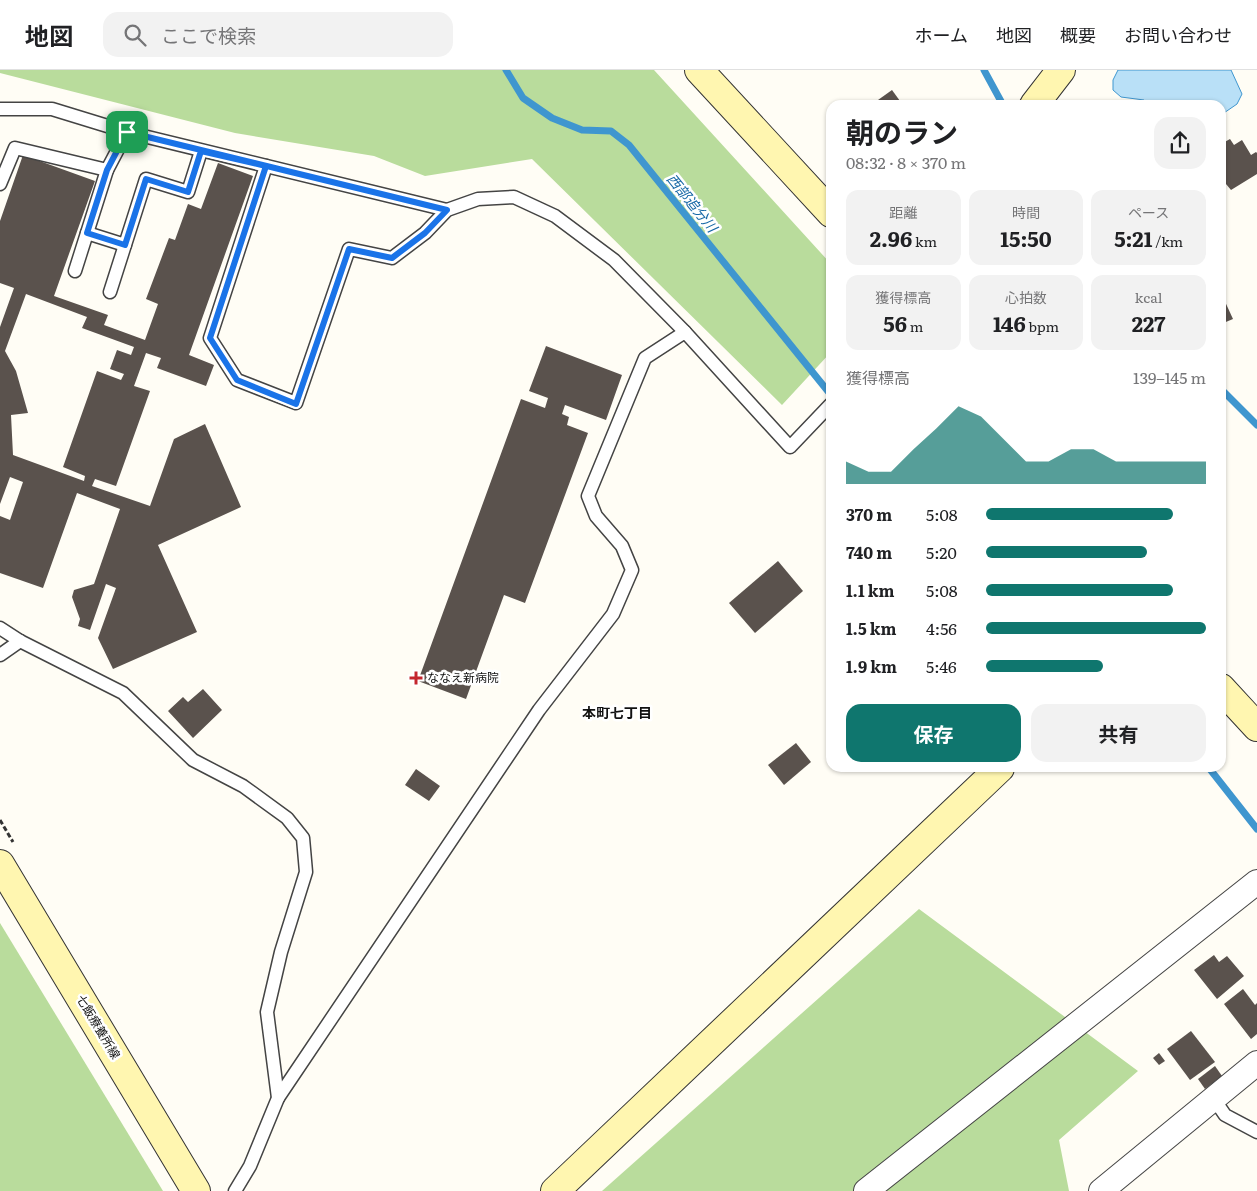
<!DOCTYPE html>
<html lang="ja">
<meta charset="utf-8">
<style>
body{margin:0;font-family:Literata,"Noto Sans JP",serif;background:#f2f2f2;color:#202124;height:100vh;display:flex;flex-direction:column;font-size:19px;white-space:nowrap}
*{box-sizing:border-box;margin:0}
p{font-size:16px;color:#757577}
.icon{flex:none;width:28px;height:28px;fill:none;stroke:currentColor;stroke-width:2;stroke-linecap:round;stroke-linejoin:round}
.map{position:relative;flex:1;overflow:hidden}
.details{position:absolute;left:826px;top:30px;width:400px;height:672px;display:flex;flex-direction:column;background:#fff;border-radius:15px;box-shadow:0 1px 4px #0004}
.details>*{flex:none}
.pin{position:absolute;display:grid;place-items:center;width:42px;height:42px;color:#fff;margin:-21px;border-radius:10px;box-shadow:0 2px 8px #0006}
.round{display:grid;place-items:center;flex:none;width:52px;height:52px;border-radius:15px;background:#f2f2f2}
.headline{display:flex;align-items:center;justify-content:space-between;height:85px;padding:0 20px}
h1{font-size:28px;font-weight:700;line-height:38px}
.metrics{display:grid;grid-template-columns:repeat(3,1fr);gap:8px;height:85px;padding:5px 20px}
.metrics div{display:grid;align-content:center;border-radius:12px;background:#f2f2f2;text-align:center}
.metrics b{font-size:21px;font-weight:700}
.metrics small{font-size:14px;font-weight:400}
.metrics p{font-size:14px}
.chart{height:140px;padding:10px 20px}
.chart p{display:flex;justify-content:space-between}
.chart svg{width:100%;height:90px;margin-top:5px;fill:#0f766e;opacity:.7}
.button{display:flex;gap:10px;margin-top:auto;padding:10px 20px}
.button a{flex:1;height:58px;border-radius:15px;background:#0f766e;color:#fff;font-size:20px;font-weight:700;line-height:58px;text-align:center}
.button a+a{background:#f2f2f2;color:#202124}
ul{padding:0 20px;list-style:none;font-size:16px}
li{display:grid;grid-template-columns:80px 60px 1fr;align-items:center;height:38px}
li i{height:12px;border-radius:6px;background:#0f766e}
header{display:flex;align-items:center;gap:30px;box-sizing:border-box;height:70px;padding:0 25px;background:#fff;border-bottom:1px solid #e0e0e0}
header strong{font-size:24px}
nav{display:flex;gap:28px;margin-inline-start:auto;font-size:18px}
.search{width:350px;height:45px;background:#f2f2f2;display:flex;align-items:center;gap:12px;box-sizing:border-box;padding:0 18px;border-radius:15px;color:#757577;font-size:19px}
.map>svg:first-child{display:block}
.forest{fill:#b9dc9c}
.water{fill:#b9e0f7;stroke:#3f96cf}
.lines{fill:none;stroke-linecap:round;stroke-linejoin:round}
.stream{stroke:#3f96cf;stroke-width:7}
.building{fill:#5a524d;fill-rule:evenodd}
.lane-casing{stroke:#444;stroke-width:15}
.street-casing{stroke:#444;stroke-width:26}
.secondary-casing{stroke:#333;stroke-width:30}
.path{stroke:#333;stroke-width:3;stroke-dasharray:5 2.5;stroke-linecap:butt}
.lane{stroke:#fff;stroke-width:12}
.street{stroke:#fff;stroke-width:24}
.secondary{stroke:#fff6b0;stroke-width:28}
.route-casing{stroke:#fff;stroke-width:10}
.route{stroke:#1a73e8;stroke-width:6}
.poi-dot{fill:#c4262e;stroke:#fff;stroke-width:2}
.labels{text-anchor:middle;stroke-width:5;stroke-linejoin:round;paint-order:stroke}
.poi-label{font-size:12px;fill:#111;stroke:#fff;text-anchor:start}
.street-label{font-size:12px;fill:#111;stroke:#fff}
.water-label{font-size:14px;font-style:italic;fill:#1768a6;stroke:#fff}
.neighbourhood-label{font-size:14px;font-weight:bold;fill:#111;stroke:#fff}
</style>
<header>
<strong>地図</strong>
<div class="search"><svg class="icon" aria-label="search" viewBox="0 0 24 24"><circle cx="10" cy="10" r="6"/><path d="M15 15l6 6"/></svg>ここで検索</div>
<nav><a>ホーム</a><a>地図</a><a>概要</a><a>お問い合わせ</a></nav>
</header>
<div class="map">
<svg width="1257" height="1121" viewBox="0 0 1257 1121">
<rect width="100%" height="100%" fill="#fffdf5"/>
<g class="forest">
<path d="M0 0H654L831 194V282L782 335 532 89 425 106 374 86 235 63 0 3Z"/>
<path d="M919 839 1138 1001 1059 1070 1069 1121H602Z"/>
<path d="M0 853 163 1121H0Z"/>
</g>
<path class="water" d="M1118 0H1231L1242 24 1237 34 1221 45V35H1149L1144 30 1121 27 1113 20V10Z"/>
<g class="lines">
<g class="stream">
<path d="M506 0 523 28 552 48 582 60 611 61 629 75 831 325"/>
<path d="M984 0 1003 35"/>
<path d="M1221 319 1257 355"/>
<path d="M1209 698 1257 759"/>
</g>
</g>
<g class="building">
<path d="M892 20 900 31 895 35H871Z"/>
<path d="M1230 69 1234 75 1242 70 1251 85 1256 82 1257 83V104L1231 120 1221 108V74Z"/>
<path d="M23 85 95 111 54 226 108 245 104 255 145 270 158 234 146 229 169 168 175 170 188 134 201 139 218 93 253 106 189 285 214 295 206 316 157 298 161 288 146 283 134 316 150 321 116 416 95 409 92 416 150 436 174 369 205 354 241 437 158 475 197 562 113 599 98 568 116 518 106 514 90 560 78 556 80 549 72 527 74 520 94 514 120 439 77 423 43 518 0 503V446L10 450 23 412 10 407 0 434V257L14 218 0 213V151ZM26 224 87 247 82 258 134 277 131 285 117 280 110 299 124 304 121 310 97 301 63 397 85 406 84 411 13 385 11 345 28 343 16 301 5 281Z"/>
<path d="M1221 223 1233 249 1221 254Z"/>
<path d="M546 276 622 305 606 350 565 335 562 344 569 347 567 355 588 363 525 533 504 525 466 629 418 611 521 329 545 338 548 328 529 321Z"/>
<path d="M778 491 803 521 755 563 729 533Z"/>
<path d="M203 619 222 640 193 668 168 641 183 627 188 632Z"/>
<path d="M796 673 811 692 784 715 768 695Z"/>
<path d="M416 699 440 716 429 731 405 715Z"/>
<path d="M1214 885 1219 892 1227 886 1244 906 1217 929 1194 900Z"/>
<path d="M1243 919 1255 935 1257 933V964L1251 969 1224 934Z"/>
<path d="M1191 961 1215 992 1190 1010 1167 979Z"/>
<path d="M1159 983 1165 991 1159 995 1153 988Z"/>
<path d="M1215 996 1222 1006 1205 1019 1198 1009Z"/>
</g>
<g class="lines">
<g class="lane-casing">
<g id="lane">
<path d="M0 39H52L127 62"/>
<path d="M266 96 210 268 237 310 296 333 349 179 392 188 425 163 447 140 478 129 514 127 555 146 614 190 685 262"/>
<path d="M0 114 15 78 107 100 127 62 447 140"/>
<path d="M87 163 125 175"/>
<path d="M75 201 107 100"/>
<path d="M110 222 146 109 188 122 201 81"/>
<path d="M0 558 20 571 123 623 193 690 243 716 287 748 303 768 306 802 281 882 267 942 278 1028 250 1096 235 1121"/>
<path d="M0 585 20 571"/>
<path d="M278 1028 539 640 613 544 632 500 622 476 596 446 588 426 645 288 685 262 790 377 831 334"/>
<path d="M1214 1029 1225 1045 1257 1062"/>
</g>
</g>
<g class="street-casing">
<g id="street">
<path d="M866 1121 1257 812"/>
<path d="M1101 1121 1257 993"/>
</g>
</g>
<g class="secondary-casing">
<g id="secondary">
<path d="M699 0 831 143"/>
<path d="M1034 35 1061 0"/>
<path d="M1221 618 1257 657"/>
<path d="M0 794 196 1121"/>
<path d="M555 1121 1000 698"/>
</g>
</g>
<path class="path" d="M0 750 13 772"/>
<use href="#lane" class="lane"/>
<use href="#street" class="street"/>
<use href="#secondary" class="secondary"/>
</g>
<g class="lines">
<g class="route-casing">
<path id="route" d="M127 62C234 88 340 114 447 140L425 163 392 188 349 179 296 334 237 310 210 268 266 96 201 81 188 122 146 109 125 175 87 163 107 100 127 62"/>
</g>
<use href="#route" class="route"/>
</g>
<path class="poi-dot" d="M413.5 600.5h5v5h5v5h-5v5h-5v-5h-5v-5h5z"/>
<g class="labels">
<g class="poi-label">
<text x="427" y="612">ななえ新病院</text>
</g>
<g class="street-label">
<text transform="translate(98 957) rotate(59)" y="4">七飯療養所線</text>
</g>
<g class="water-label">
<text transform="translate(692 133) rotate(51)" y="5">西部追分川</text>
</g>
<g class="neighbourhood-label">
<text x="617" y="648">本町七丁目</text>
</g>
</g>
</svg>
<div class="pin" style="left:127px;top:62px;background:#1e9e55"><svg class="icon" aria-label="arrive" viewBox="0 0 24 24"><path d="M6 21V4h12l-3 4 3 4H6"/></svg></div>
<section class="details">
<div class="headline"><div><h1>朝のラン</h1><p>08:32 · 8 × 370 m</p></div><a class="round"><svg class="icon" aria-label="share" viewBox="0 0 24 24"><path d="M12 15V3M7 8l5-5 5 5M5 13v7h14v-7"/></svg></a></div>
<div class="metrics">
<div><p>距離</p><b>2.96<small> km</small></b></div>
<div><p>時間</p><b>15:50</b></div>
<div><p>ペース</p><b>5:21<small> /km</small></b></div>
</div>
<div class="metrics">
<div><p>獲得標高</p><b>56<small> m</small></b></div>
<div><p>心拍数</p><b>146<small> bpm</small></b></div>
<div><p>kcal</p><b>227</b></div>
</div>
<div class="chart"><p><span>獲得標高</span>139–145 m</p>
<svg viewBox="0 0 160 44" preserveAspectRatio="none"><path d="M0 44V33L10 38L20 38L30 27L40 17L50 6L60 11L70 22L80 33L90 33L100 27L110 27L120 33L130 33L140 33L150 33L160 33V44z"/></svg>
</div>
<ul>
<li><b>370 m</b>5:08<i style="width:85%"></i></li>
<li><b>740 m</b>5:20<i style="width:73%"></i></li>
<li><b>1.1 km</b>5:08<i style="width:85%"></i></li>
<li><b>1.5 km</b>4:56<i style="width:100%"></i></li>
<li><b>1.9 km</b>5:46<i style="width:53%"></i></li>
</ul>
<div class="button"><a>保存</a><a>共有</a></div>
</section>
</div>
